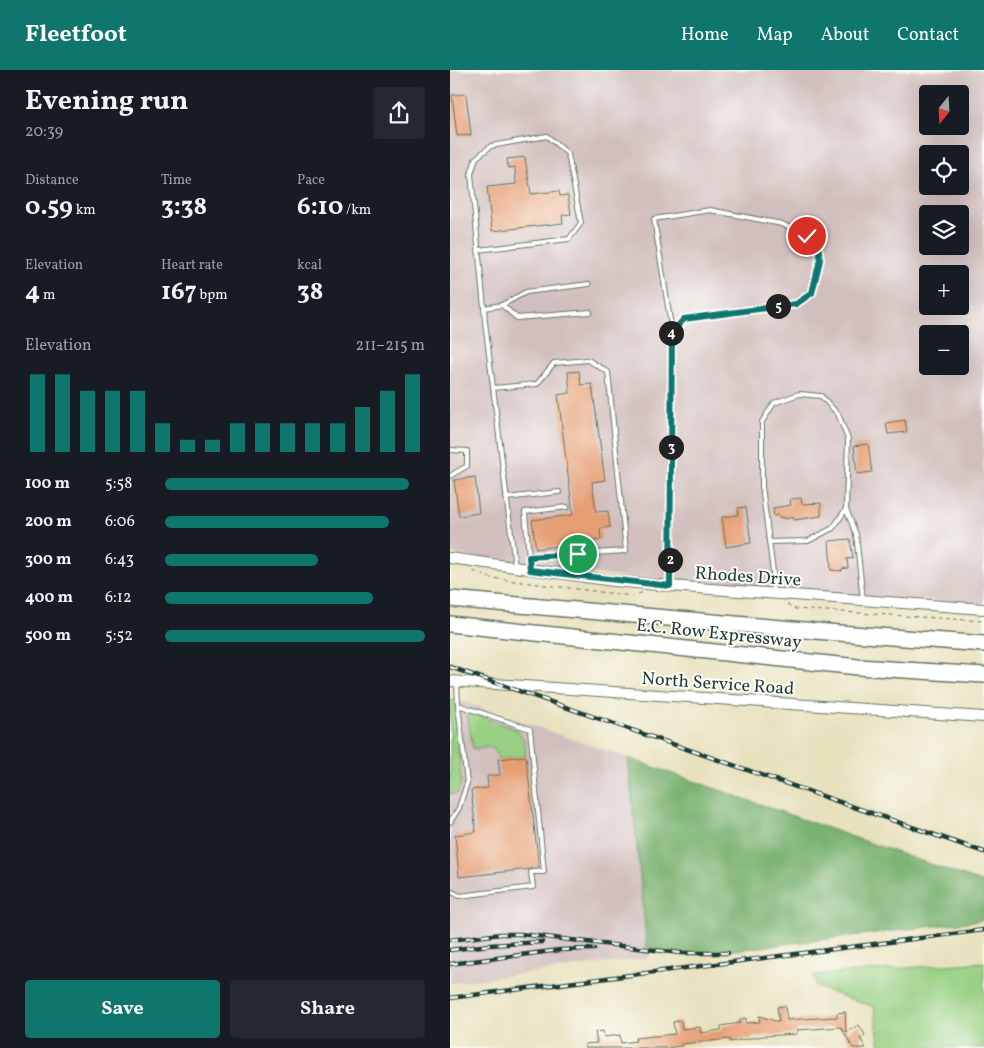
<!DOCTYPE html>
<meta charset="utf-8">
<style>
body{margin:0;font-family:Vollkorn,serif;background:#242831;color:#f1f3f6;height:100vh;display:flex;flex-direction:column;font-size:19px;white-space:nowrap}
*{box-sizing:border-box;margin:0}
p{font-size:16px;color:#9ea1a6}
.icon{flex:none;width:28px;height:28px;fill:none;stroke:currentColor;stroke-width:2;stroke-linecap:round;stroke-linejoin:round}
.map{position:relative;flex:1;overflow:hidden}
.details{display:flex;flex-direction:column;background:#171b24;width:450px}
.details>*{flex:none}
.needle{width:32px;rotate:198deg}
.controls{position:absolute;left:469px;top:15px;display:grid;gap:10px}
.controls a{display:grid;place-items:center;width:50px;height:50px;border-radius:5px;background:#171b24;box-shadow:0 5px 20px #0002;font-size:25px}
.pin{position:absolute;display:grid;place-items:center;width:42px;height:42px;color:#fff;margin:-21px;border:2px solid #fff;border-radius:50%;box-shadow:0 1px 5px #0007}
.km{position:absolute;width:25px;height:25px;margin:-12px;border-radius:50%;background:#222;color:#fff;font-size:14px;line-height:25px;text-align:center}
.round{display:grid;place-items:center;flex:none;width:52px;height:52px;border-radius:5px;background:#242831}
.head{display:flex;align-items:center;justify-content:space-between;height:85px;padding:0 25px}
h1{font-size:28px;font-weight:700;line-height:38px}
.metrics{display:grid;grid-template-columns:repeat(3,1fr);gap:8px;height:85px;padding:5px 25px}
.metrics div{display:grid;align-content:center}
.metrics b{font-size:25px;font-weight:700}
.metrics small{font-size:14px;font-weight:400}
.metrics p{font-size:14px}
.chart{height:140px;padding:10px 25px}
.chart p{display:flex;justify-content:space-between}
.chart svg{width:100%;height:90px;margin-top:5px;stroke:#0f766e;stroke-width:6}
.action{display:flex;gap:10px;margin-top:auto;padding:10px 25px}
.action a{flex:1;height:58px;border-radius:5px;background:#0f766e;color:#fff;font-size:20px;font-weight:700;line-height:58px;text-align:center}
.action a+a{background:#242831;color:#f1f3f6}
ul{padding:0 25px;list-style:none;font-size:16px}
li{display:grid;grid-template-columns:80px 60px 1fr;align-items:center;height:38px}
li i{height:12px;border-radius:6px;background:#0f766e}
header{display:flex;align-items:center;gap:30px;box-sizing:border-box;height:70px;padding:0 25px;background:#0f766e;color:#fff}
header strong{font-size:24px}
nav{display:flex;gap:28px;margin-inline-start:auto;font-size:18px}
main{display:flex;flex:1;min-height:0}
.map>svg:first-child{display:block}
.industrial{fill:#d1bfbe;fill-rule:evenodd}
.green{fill:#98d083;stroke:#5c865c}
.forest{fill:#7ab271;stroke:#4c7852}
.building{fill:#e69e73}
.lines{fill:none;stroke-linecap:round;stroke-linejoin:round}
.service-casing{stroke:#657664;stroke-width:6}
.tertiary-casing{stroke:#657664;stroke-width:12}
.motorway-casing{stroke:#657664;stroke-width:18}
.path{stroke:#657664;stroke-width:1;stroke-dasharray:4 4;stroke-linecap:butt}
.service{stroke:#fff;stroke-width:4}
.tertiary{stroke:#fff;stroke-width:10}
.motorway{stroke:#fff;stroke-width:15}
.rail-casing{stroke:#1f3d34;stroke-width:4.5}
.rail{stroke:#fdfcf7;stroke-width:2.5;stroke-dasharray:8;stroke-linecap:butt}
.route-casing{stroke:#fff;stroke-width:10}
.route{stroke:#0f766e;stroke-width:6}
.labels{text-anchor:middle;stroke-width:4;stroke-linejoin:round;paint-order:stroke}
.street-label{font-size:18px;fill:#1f3d34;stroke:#fdfcf7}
</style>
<header>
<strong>Fleetfoot</strong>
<nav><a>Home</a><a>Map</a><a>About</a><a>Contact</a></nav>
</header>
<main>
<section class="details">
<div class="head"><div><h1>Evening run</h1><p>20:39</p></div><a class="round"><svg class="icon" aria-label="share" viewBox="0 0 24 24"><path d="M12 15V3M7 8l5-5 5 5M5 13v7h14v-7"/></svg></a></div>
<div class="metrics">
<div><p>Distance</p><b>0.59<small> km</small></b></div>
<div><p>Time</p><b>3:38</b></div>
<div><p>Pace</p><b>6:10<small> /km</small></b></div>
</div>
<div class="metrics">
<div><p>Elevation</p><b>4<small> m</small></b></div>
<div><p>Heart rate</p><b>167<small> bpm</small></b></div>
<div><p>kcal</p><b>38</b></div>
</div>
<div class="chart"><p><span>Elevation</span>211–215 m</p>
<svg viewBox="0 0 160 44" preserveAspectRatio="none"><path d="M5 44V6M15 44V6M25 44V14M35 44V14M45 44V14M55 44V30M65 44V38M75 44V38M85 44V30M95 44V30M105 44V30M115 44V30M125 44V30M135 44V22M145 44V14M155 44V6"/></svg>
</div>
<ul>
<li><b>100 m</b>5:58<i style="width:94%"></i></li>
<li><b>200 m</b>6:06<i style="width:86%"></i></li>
<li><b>300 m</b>6:43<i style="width:59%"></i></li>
<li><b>400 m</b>6:12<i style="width:80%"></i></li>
<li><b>500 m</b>5:52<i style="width:100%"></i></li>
</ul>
<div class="action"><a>Save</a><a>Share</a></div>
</section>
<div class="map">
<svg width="534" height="978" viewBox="0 0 534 978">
<rect width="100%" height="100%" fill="#fdfcf7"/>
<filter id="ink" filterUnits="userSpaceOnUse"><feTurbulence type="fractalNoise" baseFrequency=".02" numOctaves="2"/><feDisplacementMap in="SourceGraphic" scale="10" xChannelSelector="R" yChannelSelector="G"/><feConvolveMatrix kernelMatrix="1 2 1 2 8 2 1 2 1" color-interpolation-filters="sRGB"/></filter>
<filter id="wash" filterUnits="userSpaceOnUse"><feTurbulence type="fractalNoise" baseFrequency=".0096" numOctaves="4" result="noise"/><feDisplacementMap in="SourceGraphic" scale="20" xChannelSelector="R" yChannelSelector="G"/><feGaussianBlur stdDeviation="1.12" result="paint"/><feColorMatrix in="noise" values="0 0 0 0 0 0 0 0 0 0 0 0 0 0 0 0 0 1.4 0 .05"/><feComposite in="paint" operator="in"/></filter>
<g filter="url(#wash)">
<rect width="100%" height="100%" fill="#e8e1be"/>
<g class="industrial">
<path d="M0 0H534V534L195 510 52 492 0 483ZM478 24H510V56H478ZM478 84H510V116H478ZM478 144H510V176H478ZM478 204H510V236H478ZM478 264H510V296H478Z"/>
<path d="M0 630 14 632 178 688 199 888 0 913Z"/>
</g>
<g class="green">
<path d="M0 630 5 631 11 712 8 723 0 724Z"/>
<path d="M17 641 67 660 74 670 76 686 48 689 46 681 41 677 23 679Z"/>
<path d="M534 892V978H430L424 937 366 917 363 905Z"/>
</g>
<path class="forest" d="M178 688 534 813V850L261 883 240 884 197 878Z"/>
<g id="blocks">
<g class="building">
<path d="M16 24 21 65 7 66 2 25Z"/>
<path d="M75 87 81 124 109 121 110 126 118 125 121 144 112 145 113 153 42 161 37 117 66 114 65 97 58 98 57 89Z"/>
<path d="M129 301 131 315 142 314 155 410 142 412 146 442 158 441 160 457 150 459 151 470 86 479 82 450 123 445 108 325 120 323 118 302Z"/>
<path d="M455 350 457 362 438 364 436 353Z"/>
<path d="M418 374 422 402 407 404 404 376Z"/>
<path d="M25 407 29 443 9 446 4 410Z"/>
<path d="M351 428 352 434 371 433V446L344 450 343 447 334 449V447L330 448 329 445 324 446 323 438 341 435 340 429Z"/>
<path d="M296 437 301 473 276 477 272 447 288 445V438Z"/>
<path d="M400 469 403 488 397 489 398 498 391 499 392 501 381 500 379 471Z"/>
<path d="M76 686 89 798 9 807 5 765 26 762 21 720 38 718 37 706 50 705 48 689Z"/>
<path d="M335 936 337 950 387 947V943L395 942 396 962 409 955 415 965 410 968 416 978H403L391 957 347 960V964L313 966 280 972V969L231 974V976L217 978H135V974L147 973 145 962 153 961 154 967 170 965 171 973 186 971 185 968 225 964 223 952 231 951 232 959 250 957 251 963 271 960V956L290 953V949L296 948V953L310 952 309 946 329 952 327 937Z"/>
</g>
</g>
</g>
<g filter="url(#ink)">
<use href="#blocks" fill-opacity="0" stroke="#657664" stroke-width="1"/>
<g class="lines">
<g class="service-casing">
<g id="service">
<path d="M28 180 119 169 131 153 118 84 97 66 41 76 26 88 21 104 34 238 35 252 65 496"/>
<path d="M52 235 67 248 140 242"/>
<path d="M34 238 52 235 76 222 139 214"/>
<path d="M43 318 87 314 104 293 138 290 158 302 176 481 79 487"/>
<path d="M0 380 17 381V396L0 406"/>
<path d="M56 428 109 422"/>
<path d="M319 472 358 471 383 458 396 439"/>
<path d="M80 498 75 442 117 437"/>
<path d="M220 514 222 262 234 249 346 234 362 223 370 190 368 175 357 166 332 154 260 140 204 149 222 262"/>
<path d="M322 522 324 510 312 416V352L324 333 349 324 371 326 388 344 398 369 396 439 406 464 413 530"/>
<path d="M0 752 9 738 17 713 8 635 7 612"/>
<path d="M0 821 10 826 83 817 81 802H94L80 659 8 635"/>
</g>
</g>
<g class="tertiary-casing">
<g id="tertiary">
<path d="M0 488 164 511 220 516 534 539"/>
<path d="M0 611 534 647"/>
</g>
</g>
<g class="motorway-casing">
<g id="motorway">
<path d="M0 529 389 563 534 574"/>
<path d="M0 554 408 597 534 605"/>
</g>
</g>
<g class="path">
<path d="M23 501 41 508 182 526 194 522"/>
<path d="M337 534 345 539 534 551"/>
</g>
<use href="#service" class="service"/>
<use href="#tertiary" class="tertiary"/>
<use href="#motorway" class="motorway"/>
<g class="rail-casing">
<g id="rail">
<path d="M0 597 534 782"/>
<path d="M0 870 51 864H70L230 883H278"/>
<path d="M0 880 39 875 92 872"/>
<path d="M0 894 110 880 144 879"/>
<path d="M0 928 534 860"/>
</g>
</g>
<use href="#rail" class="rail"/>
</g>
</g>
<g class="lines" filter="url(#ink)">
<g class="route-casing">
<path id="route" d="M128 484 79 487 80 500 220 516 222 262 234 249 346 234 362 223 370 190 368 175 357 166"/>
</g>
<use href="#route" class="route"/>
</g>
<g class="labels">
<g class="street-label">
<text transform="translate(298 506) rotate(4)" y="6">Rhodes Drive</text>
<text transform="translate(269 563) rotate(6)" y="6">E.C. Row Expressway</text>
<text transform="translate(268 613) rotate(4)" y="6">North Service Road</text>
</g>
</g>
</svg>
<div class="controls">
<a><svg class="needle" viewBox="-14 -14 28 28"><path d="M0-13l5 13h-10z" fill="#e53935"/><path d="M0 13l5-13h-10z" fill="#9ea1a6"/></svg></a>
<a><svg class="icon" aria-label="locate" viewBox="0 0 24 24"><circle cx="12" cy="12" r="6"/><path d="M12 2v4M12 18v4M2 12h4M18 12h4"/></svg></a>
<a><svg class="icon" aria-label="layers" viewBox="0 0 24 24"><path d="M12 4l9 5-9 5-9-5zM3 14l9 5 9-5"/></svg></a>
<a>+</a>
<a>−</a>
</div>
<div class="pin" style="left:128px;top:484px;background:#1e9e55"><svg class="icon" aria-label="arrive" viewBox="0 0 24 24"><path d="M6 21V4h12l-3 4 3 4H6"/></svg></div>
<div class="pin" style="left:357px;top:166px;background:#d93025"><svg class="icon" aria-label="check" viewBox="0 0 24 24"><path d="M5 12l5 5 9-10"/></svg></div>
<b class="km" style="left:220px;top:490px">2</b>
<b class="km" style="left:221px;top:377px">3</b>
<b class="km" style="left:221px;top:263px">4</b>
<b class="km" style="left:328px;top:236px">5</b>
</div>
</main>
